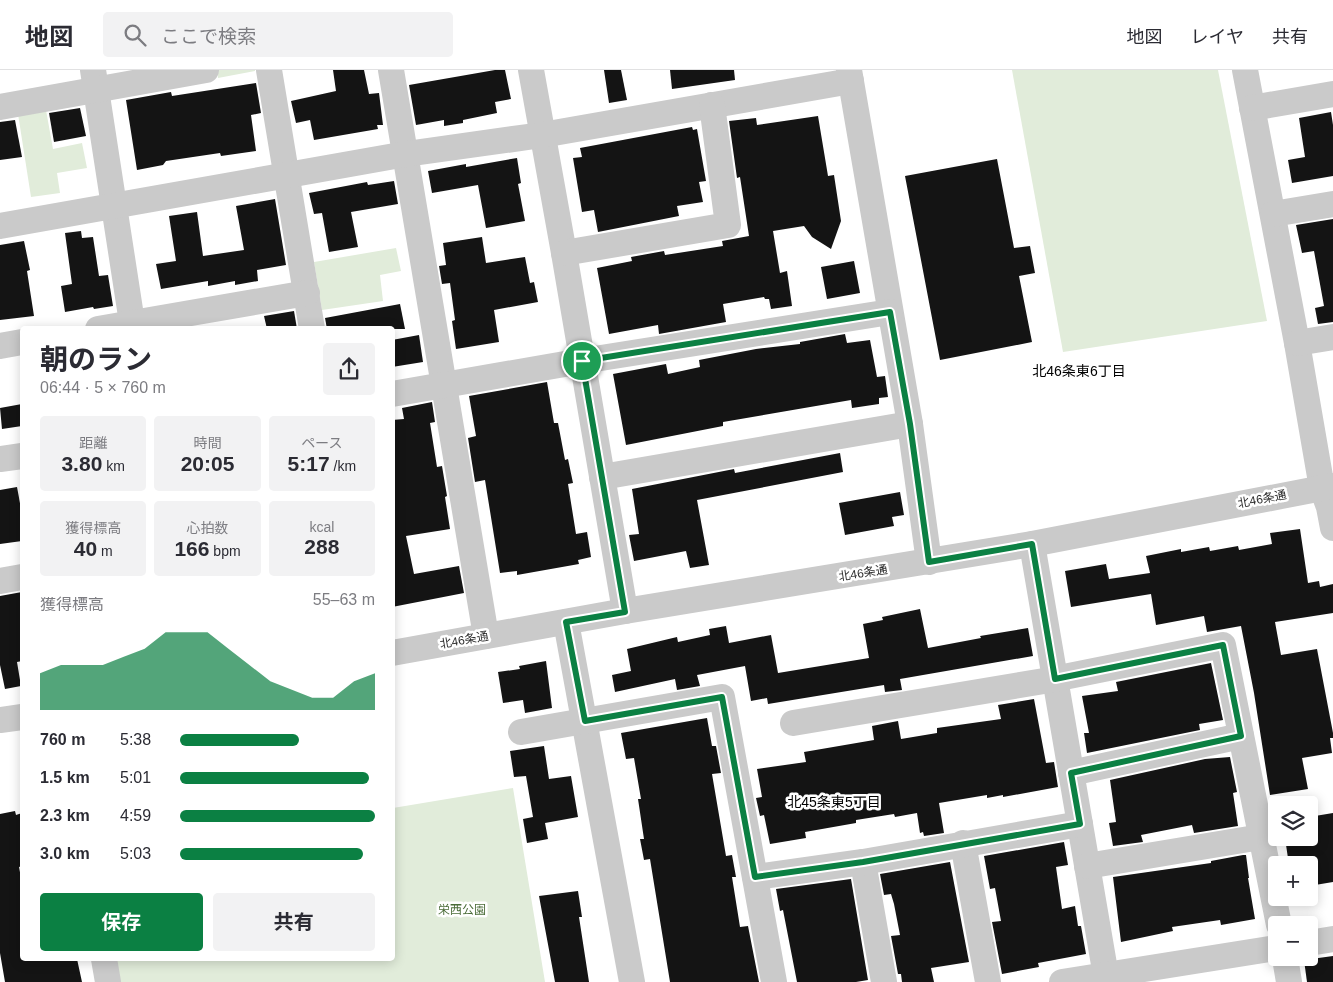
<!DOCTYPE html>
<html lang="ja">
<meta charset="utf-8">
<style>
body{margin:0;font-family:Helvetica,"Noto Sans JP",sans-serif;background:#f2f2f3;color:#2b2b33;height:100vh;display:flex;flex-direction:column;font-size:19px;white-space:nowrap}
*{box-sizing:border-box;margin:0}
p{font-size:16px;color:#7c7c81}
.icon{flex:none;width:28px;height:28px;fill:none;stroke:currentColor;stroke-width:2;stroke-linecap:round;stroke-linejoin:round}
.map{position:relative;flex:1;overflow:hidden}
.sheet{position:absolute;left:20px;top:256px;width:375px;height:635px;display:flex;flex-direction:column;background:#fff;border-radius:5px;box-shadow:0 2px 12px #0003}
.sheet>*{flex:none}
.fabs{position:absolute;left:1268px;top:726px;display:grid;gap:10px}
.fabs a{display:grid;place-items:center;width:50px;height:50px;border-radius:5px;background:#fff;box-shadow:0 2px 12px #0003;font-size:25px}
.pin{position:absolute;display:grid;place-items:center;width:42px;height:42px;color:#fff;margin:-21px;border:2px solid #fff;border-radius:50%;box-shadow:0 1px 5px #0007}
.round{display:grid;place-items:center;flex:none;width:52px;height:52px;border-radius:5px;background:#f2f2f3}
.overview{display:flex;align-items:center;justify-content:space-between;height:85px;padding:0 20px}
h1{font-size:28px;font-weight:700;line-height:38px}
.figures{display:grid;grid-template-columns:repeat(3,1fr);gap:8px;height:85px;padding:5px 20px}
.figures div{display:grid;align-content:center;border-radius:5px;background:#f2f2f3;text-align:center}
.figures b{font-size:21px;font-weight:700}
.figures small{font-size:14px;font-weight:400}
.figures p{font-size:14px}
.chart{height:140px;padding:10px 20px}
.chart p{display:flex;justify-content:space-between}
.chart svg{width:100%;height:90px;margin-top:5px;fill:#0b8043;opacity:.7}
.primary-button{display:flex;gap:10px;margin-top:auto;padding:10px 20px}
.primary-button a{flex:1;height:58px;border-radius:5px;background:#0b8043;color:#fff;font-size:20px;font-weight:700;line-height:58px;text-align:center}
.primary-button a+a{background:#f2f2f3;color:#2b2b33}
ul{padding:0 20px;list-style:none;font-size:16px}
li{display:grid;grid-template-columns:80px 60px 1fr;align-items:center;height:38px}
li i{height:12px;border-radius:6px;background:#0b8043}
header{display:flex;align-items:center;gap:30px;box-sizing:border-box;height:70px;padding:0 25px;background:#fff;border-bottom:1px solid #e1e1e2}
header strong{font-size:24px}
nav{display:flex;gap:28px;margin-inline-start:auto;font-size:18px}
.search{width:350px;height:45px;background:#f2f2f3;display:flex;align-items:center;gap:12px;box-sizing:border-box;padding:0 18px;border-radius:5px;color:#7c7c81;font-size:19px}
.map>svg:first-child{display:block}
.green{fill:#e1ecda}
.building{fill:#141414}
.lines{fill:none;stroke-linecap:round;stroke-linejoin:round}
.minor{stroke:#cacaca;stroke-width:26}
.route-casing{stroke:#fff;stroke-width:10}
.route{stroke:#0b8043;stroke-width:6}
.labels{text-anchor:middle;stroke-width:5;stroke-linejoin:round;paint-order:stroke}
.street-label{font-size:12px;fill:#2d2d2d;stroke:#fff}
.park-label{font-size:12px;fill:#4a6c38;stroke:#fff}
.neighbourhood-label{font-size:14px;fill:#000;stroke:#fff}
</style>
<header>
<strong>地図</strong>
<div class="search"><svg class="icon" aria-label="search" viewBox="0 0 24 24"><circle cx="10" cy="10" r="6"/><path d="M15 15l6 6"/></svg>ここで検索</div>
<nav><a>地図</a><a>レイヤ</a><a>共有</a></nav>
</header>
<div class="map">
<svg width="1333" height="912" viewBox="0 0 1333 912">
<rect width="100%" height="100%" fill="#fff"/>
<g class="green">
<path d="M217 0H255V1L218 8Z"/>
<path d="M1012 0H1218L1267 251 1063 282Z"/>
<path d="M46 40 53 79 82 73 87 98 57 103 60 123 31 127 18 44Z"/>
<path d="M396 178 401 201 380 205 383 231 322 240 314 192Z"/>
<path d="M513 718 545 912H118L114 889H392L393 738Z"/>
</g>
<g class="building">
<path d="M333 0H364L369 24 379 23 383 55H377L378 59 314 70 310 50 296 53 291 31 336 21Z"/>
<path d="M495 0H505L511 29 495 32 497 43 463 50V53L444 56V50L416 55 409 15Z"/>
<path d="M604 0H621L627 30 609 33Z"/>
<path d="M670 0H734L735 10 672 19Z"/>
<path d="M256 13 261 43 251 45 256 81 221 86 220 83 166 91 163 95 137 100 126 30 171 22 172 26Z"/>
<path d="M80 38 86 66 54 72 49 43Z"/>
<path d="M1331 42 1333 55V106L1292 113 1288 90 1305 87 1299 48Z"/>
<path d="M818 46 828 106 834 105 841 151 831 179 812 167 804 156 773 161 780 203 787 201 792 236 771 239 769 229H765L764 227 723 234 726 252 659 264 658 255 609 264 597 198 632 191 631 187 664 181 665 185 723 176 722 171 749 166 740 107 737 108 729 51 756 48 757 55Z"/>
<path d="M15 50 22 87 0 90V52Z"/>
<path d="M692 57 693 60 697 59 706 111 699 112 703 132 677 136 679 146 598 162 594 140 582 142 573 88 582 87 580 78Z"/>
<path d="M517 88 521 113 518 114 525 151 486 158 478 115 432 123 428 101 466 94V97Z"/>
<path d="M997 89 1014 178 1030 176 1035 203 1019 206 1032 272 940 290 905 106Z"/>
<path d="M394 111 398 134 351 142 358 177 329 182 322 143 314 144 309 123 367 112 368 115Z"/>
<path d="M275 129 286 195 257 200 258 211 235 215V211L208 216V211L161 219 156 194 176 191 169 146 197 142 203 186 244 180 236 136Z"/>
<path d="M1333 149V252L1318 254 1315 238 1324 236 1314 181 1302 183 1296 155Z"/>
<path d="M81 161 82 168 93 167 99 206 108 205 113 236 94 239 93 237 65 242 61 216 72 214 65 163Z"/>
<path d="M482 167 486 193 525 187 530 213 534 212 538 232 494 240 499 272 456 279 452 251 455 250 450 213 442 214 439 196 446 195 443 173Z"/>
<path d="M24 171 30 200 27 201 34 246 0 250V175Z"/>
<path d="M854 191 860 223 827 229 821 197Z"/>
<path d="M400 234 405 259H327L325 248Z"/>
<path d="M294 241 297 259H267L264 246Z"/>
<path d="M845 264 847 273 870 270 877 307 885 306 888 327 879 328V334L852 338 851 330 723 352V356L626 375 613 304 666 294 668 304 700 297 699 290 756 279 800 274V272Z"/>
<path d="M419 265 423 292 392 297V270Z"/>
<path d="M547 312 554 353H558L565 390 568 389 573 413 568 414 576 464 587 462 591 487 578 490 579 494 517 505V501L500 503 485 410 475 412 468 368 476 366 469 326Z"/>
<path d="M432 332 435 352 430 353 437 397 442 396 447 426 445 427 450 459 406 466 414 504 459 496 464 523 392 537V350L404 349 402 338Z"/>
<path d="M22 334V356L2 359 0 338Z"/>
<path d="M840 383 843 402 697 430 709 495 690 498 686 481 634 491 629 465 639 464 632 419 729 400 734 399 735 403Z"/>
<path d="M17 417 22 444V471L0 474V420Z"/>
<path d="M900 422 904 445 892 447 894 456 845 465 839 433Z"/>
<path d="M1300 459 1308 513 1319 511 1320 517 1333 514V543L1275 552 1281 585 1317 579 1333 663V668H1330L1332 683 1302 688 1308 719 1270 725 1254 623 1241 556 1207 562 1204 546 1156 555 1151 524 1071 537 1065 501 1106 494 1109 509 1150 503 1146 486 1181 479V482L1209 477 1210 481 1238 476 1239 480 1272 474 1270 463Z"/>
<path d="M22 522V591L17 592 21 616 5 619 0 595V526Z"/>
<path d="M920 539 928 578 981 568 980 566 1028 558 1033 586 900 609 902 620 885 622 884 615 768 634 767 628 751 631 745 596 697 605 700 616 677 620 675 609 615 622 612 605 631 601 627 579 677 567 678 572 710 565 709 559 726 556 729 573 771 565 778 603 869 588 863 554 883 550 882 547Z"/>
<path d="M546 591 552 638 525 643 523 630 503 633 498 602 520 599 519 596Z"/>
<path d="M1211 593 1223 650 1199 654 1200 660 1087 683 1084 663H1089L1082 626 1118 621 1116 612Z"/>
<path d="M1034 629 1046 693 1054 692 1058 717 1003 727V725L987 728V725L939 733 944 763 924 766 923 762 920 763 917 743 895 747 894 744 856 750V753L805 762 806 768 770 774 764 745 760 746 756 728 762 727 757 699 806 692 804 682 874 670 872 656 898 651 901 669 937 663V658L1001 649 998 635Z"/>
<path d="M707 648 712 676H716L721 703 712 704 726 786 732 785 736 807H732L740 857 748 856 759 912H670L650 789 644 790 640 769H644L638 729H641L634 688 626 689 621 663Z"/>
<path d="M544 676 549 709 571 706 578 747 545 753 548 769 527 773 523 749 533 747 526 706 514 707 510 681Z"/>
<path d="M1230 687 1237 722 1233 723 1238 756 1194 763 1192 755 1141 765 1143 772 1113 776 1109 753 1116 752 1110 710 1205 689Z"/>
<path d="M15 741 16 745 22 743V763H20L22 796 19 797 22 813V889H77L82 912H5L0 883V744Z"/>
<path d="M1333 743V812L1309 816V795H1289L1285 768H1309V747Z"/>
<path d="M1064 772 1068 795 1056 797 1062 839 1075 836 1078 856H1081L1086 884 1038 893 1039 897 1002 904 992 852 1001 851 995 818 990 819 984 786Z"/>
<path d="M1243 785H1246L1249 808H1248L1255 849 1221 855 1220 850 1172 857 1173 861 1121 872 1113 807 1211 793V791Z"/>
<path d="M950 792 969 892 931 898 934 912H902L901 904H898L891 866 900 865 894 834 891 824 884 825 880 804Z"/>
<path d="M851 809 868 910 856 912H797L783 840 780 841 776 819Z"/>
<path d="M578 821 582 847H579L589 912H555L539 826Z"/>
<path d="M1333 886V912H1307L1304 890Z"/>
</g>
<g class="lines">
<g class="minor">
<path d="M93 0 133 259"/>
<path d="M269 0 312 259"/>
<path d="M391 0 486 566"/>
<path d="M531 0 564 183 625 541"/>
<path d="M849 0 910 354 929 492"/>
<path d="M1245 0 1297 273 1322 418 1329 437 1333 458"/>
<path d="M0 37 206 0"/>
<path d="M1252 38 1333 24"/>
<path d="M1273 144 1333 134"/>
<path d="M0 156 406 84 542 65 851 11"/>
<path d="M564 183 728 155 712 35"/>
<path d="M98 259 307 223"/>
<path d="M1297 273 1333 267"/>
<path d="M0 276 22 272"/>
<path d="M392 324 582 291 890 242"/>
<path d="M0 389 22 386"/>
<path d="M602 407 910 354"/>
<path d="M1032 474 1107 912"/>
<path d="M0 511 22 507"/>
<path d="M566 552 632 912"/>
<path d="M392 583 625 541 1032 474 1333 416"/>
<path d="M0 650 22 647"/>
<path d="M793 653 1044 611 1223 575 1279 855"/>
<path d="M521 662 722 627 774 912"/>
<path d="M1071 703 1241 666"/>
<path d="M963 773 988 912"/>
<path d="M863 792 884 912"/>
<path d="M1087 796 1261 767"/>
<path d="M755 807 863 792 1080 754"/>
<path d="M1309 873 1333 869"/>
<path d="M1285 888 1289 912"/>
<path d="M104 889 108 912"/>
<path d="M1062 912 1276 878"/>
</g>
</g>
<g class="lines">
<g class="route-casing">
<path id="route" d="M890 242 910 354 929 492 1032 474 1055 609 1223 575 1241 666 1071 703 1080 754 863 792 755 807 722 627 585 651 566 552 625 542 582 291Z"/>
</g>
<use href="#route" class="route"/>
</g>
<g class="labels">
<g class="street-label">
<text transform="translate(1262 429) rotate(-11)" y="4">北46条通</text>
<text transform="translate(863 503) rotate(-9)" y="4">北46条通</text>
<text transform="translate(464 570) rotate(-10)" y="4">北46条通</text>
</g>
<g class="park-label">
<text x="462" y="844">栄西公園</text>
</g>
<g class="neighbourhood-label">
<text x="1079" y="306">北46条東6丁目</text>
<text x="834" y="737">北45条東5丁目</text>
</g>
</g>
</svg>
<div class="fabs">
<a><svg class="icon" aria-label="layers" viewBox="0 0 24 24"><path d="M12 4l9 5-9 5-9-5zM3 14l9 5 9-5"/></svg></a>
<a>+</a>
<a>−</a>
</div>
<div class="pin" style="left:582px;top:291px;background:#1e9e55"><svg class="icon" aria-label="arrive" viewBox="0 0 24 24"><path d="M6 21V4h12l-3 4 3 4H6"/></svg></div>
<section class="sheet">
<div class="overview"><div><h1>朝のラン</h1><p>06:44 · 5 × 760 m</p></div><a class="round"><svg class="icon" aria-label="share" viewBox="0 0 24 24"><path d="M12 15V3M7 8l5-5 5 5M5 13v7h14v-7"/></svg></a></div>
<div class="figures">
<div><p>距離</p><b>3.80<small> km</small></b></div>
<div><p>時間</p><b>20:05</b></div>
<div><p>ペース</p><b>5:17<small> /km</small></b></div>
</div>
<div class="figures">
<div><p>獲得標高</p><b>40<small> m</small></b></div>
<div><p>心拍数</p><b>166<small> bpm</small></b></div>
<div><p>kcal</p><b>288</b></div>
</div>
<div class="chart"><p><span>獲得標高</span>55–63 m</p>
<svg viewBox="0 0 160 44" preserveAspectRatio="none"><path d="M0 44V26L10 22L20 22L30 22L40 18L50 14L60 6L70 6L80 6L90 14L100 22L110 30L120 34L130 38L140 38L150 30L160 26V44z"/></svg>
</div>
<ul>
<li><b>760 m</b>5:38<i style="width:61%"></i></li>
<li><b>1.5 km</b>5:01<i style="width:97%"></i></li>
<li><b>2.3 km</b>4:59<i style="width:100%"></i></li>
<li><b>3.0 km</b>5:03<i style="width:94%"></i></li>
</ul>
<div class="primary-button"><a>保存</a><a>共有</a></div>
</section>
</div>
